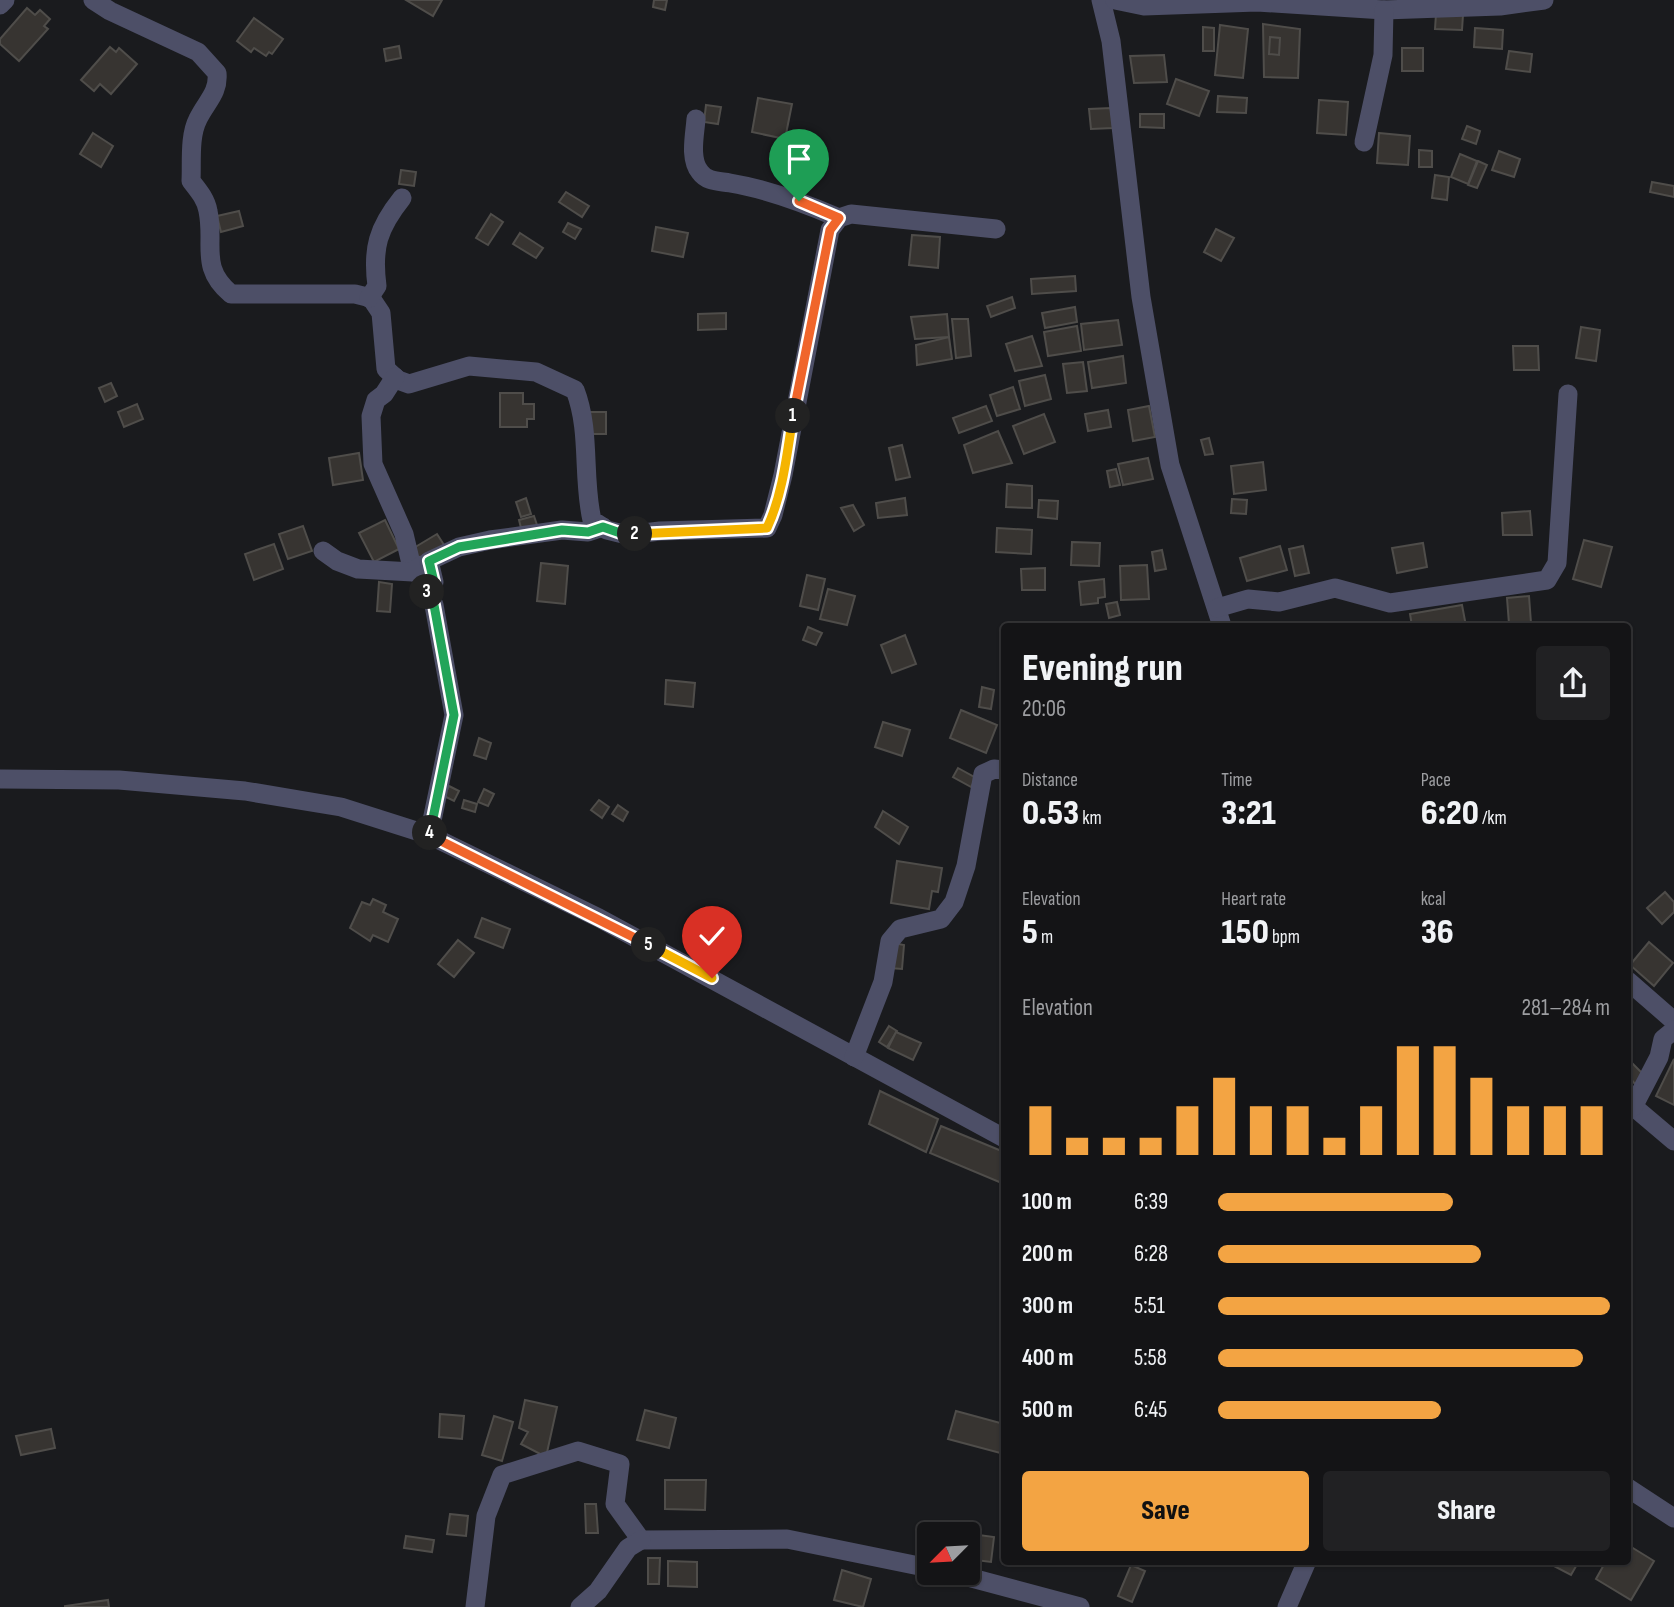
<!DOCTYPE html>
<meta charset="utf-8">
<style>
body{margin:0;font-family:"Sofia Sans Condensed",sans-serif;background:#212123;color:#f1f3f6;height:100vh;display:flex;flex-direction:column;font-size:26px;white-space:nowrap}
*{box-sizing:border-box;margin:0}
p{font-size:23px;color:#9d9ea1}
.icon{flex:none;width:38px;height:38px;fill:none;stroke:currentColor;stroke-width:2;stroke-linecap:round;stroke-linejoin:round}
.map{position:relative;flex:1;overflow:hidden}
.details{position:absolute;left:1001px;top:623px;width:630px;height:942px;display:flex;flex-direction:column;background:#141416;border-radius:7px;box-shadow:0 2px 5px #0004,0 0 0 2px #333335}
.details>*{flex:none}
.needle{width:46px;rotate:246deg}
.buttons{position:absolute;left:917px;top:1522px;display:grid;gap:14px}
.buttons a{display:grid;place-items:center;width:63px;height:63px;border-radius:7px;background:#141416;box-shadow:0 2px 5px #0004,0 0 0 2px #333335;font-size:35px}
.pin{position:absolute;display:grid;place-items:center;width:60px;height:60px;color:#fff;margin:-72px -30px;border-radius:50% 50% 50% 0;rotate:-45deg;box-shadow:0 0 7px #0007}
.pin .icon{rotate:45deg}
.km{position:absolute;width:35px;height:35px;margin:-18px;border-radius:50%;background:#222;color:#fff;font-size:19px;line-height:35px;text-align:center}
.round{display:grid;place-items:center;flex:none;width:74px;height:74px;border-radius:7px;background:#212123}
.overview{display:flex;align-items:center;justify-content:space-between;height:119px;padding:0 21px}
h1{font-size:38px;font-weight:800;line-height:52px}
.metrics{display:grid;grid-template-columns:repeat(3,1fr);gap:10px;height:119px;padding:7px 21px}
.metrics div{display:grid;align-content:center}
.metrics b{font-size:35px;font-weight:800}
.metrics small{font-size:19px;font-weight:400}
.metrics p{font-size:19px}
.chart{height:196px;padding:14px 21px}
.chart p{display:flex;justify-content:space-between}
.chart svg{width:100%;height:126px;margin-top:7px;stroke:#f3a443;stroke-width:6}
.cta{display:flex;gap:14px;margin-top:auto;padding:14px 21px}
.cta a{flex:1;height:80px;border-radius:7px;background:#f3a443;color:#111;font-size:28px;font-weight:800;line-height:80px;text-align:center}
.cta a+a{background:#212123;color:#f1f3f6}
ul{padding:0 21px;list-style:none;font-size:23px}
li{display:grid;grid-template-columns:112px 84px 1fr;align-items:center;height:52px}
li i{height:18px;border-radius:9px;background:#f3a443}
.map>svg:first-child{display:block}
.building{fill:#373431;stroke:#4f4d4a;stroke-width:2}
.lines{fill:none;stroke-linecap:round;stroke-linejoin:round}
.minor{stroke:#4d4f67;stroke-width:19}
.split-1-casing{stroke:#fff;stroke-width:14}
.split-2-casing{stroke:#fff;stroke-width:14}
.split-3-casing{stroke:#fff;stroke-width:14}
.split-4-casing{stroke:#fff;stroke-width:14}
.split-5-casing{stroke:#fff;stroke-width:14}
.split-6-casing{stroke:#fff;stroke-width:14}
.split-1{stroke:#f0652b;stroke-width:9}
.split-2{stroke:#f5b400;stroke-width:9}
.split-3{stroke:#22a559;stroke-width:9}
.split-4{stroke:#22a559;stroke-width:9}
.split-5{stroke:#f0652b;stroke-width:9}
.split-6{stroke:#f5b400;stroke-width:9}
</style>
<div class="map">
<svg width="1674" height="1607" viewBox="0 0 1674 1607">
<rect width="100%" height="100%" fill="#1a1b1e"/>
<g class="building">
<path d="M406 0H442L433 16Z"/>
<path d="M654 0H667L665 10 653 7Z"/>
<path d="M27 8 35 15 40 10 50 19 44 26 48 29 19 61 0 44V39Z"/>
<path d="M1436 14 1463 15 1462 30 1435 29Z"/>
<path d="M254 18 283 39 272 54 269 52 266 56 254 48 251 52 237 41Z"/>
<path d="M1263 24 1300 29 1298 78 1264 77Z"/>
<path d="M1220 25 1248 29 1243 78 1215 75Z"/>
<path d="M1203 27 1214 28V51H1203Z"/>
<path d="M1475 28 1503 30 1502 49 1474 47Z"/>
<path d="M1270 37 1280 38 1279 55 1269 54Z"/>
<path d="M399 46 401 58 386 61 384 49Z"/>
<path d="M110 47 116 52 119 48 137 64 111 94 100 84 94 91 81 80Z"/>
<rect x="1402" y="48" width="21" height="23"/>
<path d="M1509 51 1532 54 1530 72 1506 69Z"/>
<path d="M1164 55 1167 82 1134 83 1130 56Z"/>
<path d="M1176 79 1209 91 1199 116 1167 104Z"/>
<path d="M1218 96 1247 98 1246 113 1217 112Z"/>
<path d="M758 98 792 104 785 139 752 132Z"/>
<path d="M1319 100 1348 102 1346 135 1317 133Z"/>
<path d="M706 105 721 107 718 124 704 122Z"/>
<path d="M1111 108 1113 128 1091 129 1089 109Z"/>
<path d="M1140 114H1164V128L1140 127Z"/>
<path d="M1467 126 1480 131 1476 144 1462 139Z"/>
<path d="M93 133 113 146 101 167 80 154Z"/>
<path d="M1379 133 1410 136 1408 165 1377 163Z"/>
<path d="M1419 150 1432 151V167H1419Z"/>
<path d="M1499 151 1520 159 1514 177 1492 170Z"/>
<path d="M1460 154 1477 161 1468 184 1451 177Z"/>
<path d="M1478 161 1487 165 1477 188 1468 185Z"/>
<path d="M401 170 416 172 414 186 399 184Z"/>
<path d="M1435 175 1449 177 1447 200 1432 198Z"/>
<path d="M1652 182 1674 186V197L1650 192Z"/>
<path d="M566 192 589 206 582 217 559 202Z"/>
<path d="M239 211 243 226 221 232 217 216Z"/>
<path d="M491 214 503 222 488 245 476 238Z"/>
<path d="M568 223 581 229 575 239 563 232Z"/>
<path d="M656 227 688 233 683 257 652 251Z"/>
<path d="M1216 229 1234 238 1221 261 1204 252Z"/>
<path d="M520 233 543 248 536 258 513 244Z"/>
<path d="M912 235 940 237 938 268 909 265Z"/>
<path d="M1075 276 1076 291 1032 294 1031 279Z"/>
<path d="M1012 297 1015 308 991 317 987 306Z"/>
<path d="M1075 307 1077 322 1045 328 1042 313Z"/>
<path d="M726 313V329L698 330V314Z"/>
<path d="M947 314 949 337 915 339 911 317Z"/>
<path d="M952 319H968L971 356 956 358Z"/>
<path d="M1118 320 1122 345 1084 350 1081 324Z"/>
<path d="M1077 326 1081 351 1048 356 1044 332Z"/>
<path d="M1581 327 1600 330 1596 361 1576 358Z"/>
<path d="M1032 336 1042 366 1015 371 1006 344Z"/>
<path d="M949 337 952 359 917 365 916 345Z"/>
<path d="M1513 346H1538L1539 370H1514Z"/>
<path d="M1123 356 1126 383 1092 388 1088 362Z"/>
<path d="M1083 362 1087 391 1067 393 1063 364Z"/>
<path d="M1045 375 1051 399 1025 406 1019 381Z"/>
<path d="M111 383 117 396 105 402 99 388Z"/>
<path d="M1013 387 1020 409 997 416 990 395Z"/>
<path d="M500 393H523V404H534V419H527V427H500Z"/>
<path d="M137 404 143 419 124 427 118 412Z"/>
<path d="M986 406 992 421 959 433 953 418Z"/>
<path d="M1149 406 1155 437 1133 441 1128 410Z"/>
<path d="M1108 410 1111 427 1088 431 1085 414Z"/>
<rect x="590" y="412" width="16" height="22"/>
<path d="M1044 414 1055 442 1024 454 1013 426Z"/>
<path d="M998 431 1012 463 973 473 964 445Z"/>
<path d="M1209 438 1213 454 1205 455 1201 440Z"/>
<path d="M902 445 910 477 896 480 889 448Z"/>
<path d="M359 453 363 480 333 485 329 458Z"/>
<path d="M1148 458 1153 479 1123 485 1118 464Z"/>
<path d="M1263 462 1266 490 1234 494 1231 466Z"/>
<path d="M1116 469 1120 485 1110 487 1107 471Z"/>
<path d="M1007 484 1032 486V508L1006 507Z"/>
<path d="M526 498 531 514 521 517 516 502Z"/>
<path d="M905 498 907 515 878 518 876 503Z"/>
<path d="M1232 499 1247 500 1246 514 1231 513Z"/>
<path d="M1039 500 1058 501 1057 519 1038 517Z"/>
<path d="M853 505 864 525 854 531 841 508Z"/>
<path d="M1530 511 1532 535H1503L1502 513Z"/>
<path d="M534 516 538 528 522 532 519 520Z"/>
<path d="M385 520 399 549 374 562 359 533Z"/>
<path d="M303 526 312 551 288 559 279 534Z"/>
<path d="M997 528 1032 530 1031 554 996 552Z"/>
<path d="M437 534 444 545 419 560 412 549Z"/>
<path d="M1584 540 1612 547 1601 587 1573 579Z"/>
<path d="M1072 542 1100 543 1099 566 1071 565Z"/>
<path d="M1423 543 1427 567 1397 573 1392 548Z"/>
<path d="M274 544 283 569 254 580 245 554Z"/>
<path d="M1280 546 1287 570 1247 581 1240 558Z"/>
<path d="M1303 546 1309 573 1295 576 1289 549Z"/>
<path d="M1162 550 1166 569 1155 571 1152 552Z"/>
<path d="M541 563 568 566 565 604 537 601Z"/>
<path d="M1147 565 1149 599 1121 600 1120 566Z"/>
<path d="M1045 568V590H1022L1021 569Z"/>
<path d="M807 575 825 579 818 610 800 606Z"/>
<path d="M1104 579 1105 597 1098 598V603L1081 605 1079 582Z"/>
<path d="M379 582 392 584 390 612 377 611Z"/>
<path d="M828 589 855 596 847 625 820 619Z"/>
<path d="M1529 596 1531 623 1509 624 1507 598Z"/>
<path d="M1117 602 1120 615 1109 618 1106 604Z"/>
<path d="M1462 605 1466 626H1412L1410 614Z"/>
<path d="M808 627 822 633 816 645 803 640Z"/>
<path d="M905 635 916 664 892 673 881 645Z"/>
<path d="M666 680 695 683 693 707 665 704Z"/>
<path d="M982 687 994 690 991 709 979 707Z"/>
<path d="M961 710 997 725 986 753 950 738Z"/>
<path d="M883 722 910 730 902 756 875 747Z"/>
<path d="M479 738 491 743 486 759 474 755Z"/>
<path d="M958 768 976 778 971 787 953 777Z"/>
<path d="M449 786 459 791 454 801 444 796Z"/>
<path d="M484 789 494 794 488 806 478 802Z"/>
<path d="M464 800 477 804 475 812 462 808Z"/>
<path d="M599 800 609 807 602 818 591 810Z"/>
<path d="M618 805 628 812 623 821 612 814Z"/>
<path d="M883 811 908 827 899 844 875 827Z"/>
<path d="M897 861 942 868 938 892 932 891 929 909 891 903Z"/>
<path d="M1665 892 1674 902V912L1662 924 1647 908Z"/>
<path d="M373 899 386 905 383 912 398 919 388 942 373 935 370 941 350 928 362 902 370 905Z"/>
<path d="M482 918 510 929 503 948 475 937Z"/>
<path d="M458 940 474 953 454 977 438 964Z"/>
<path d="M1649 942 1673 963 1654 986 1630 965Z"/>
<path d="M893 943 904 945 902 969 890 968Z"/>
<path d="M889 1026 897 1031 887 1047 879 1042Z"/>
<path d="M896 1032 921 1043 913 1060 888 1048Z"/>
<path d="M1628 1059 1645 1076 1636 1085 1628 1076Z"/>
<path d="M1674 1059V1105L1656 1096Z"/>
<path d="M880 1091 938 1119 926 1152 869 1124Z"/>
<path d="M941 1126 1004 1152V1184L930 1153Z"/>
<path d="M525 1400 557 1407 546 1457 521 1444 528 1432 519 1428Z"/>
<path d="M645 1410 676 1418 669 1448 637 1440Z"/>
<path d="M956 1411 1004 1424V1454L948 1439Z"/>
<path d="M440 1414 464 1416 462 1439 439 1437Z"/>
<path d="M494 1416 513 1422 502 1461 482 1455Z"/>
<path d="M51 1429 55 1448 21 1455 16 1436Z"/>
<path d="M665 1480H706L705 1510 665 1509Z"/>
<path d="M585 1504H596L598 1533H586Z"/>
<path d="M450 1514 468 1516 466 1536 447 1534Z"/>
<path d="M935 1529 994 1537 991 1562 968 1559V1535H934Z"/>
<path d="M406 1536 434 1540 432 1552 404 1548Z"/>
<path d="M1628 1545 1654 1561 1631 1600 1596 1579 1606 1561H1628Z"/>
<path d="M648 1558H660L659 1584H648Z"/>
<path d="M668 1561 697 1562V1587L668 1586Z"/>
<path d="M1551 1561H1579L1571 1575 1550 1564Z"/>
<path d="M1131 1565 1145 1571 1132 1602 1118 1596Z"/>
<path d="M842 1570 871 1579 863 1607 834 1600Z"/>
<path d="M108 1600 109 1607H65V1606Z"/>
</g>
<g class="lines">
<g class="minor">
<path d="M93 0 110 11 198 52 217 73C219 93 206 102 198 119 189 136 192 163 191 181 198 190 206 199 208 211 215 245 199 267 231 294H355L371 298 381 313 386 369 398 380 409 384 469 366 536 372 575 390C591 431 582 477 592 520L607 530 627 535 660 531 767 528 773 515 783 475 830 230 839 218 851 214 996 229"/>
<path d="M1101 0 1111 41 1141 297 1170 465 1222 626"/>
<path d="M1115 0 1144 6 1257 2 1384 10 1500 6 1544 0"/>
<path d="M0 5 5 0"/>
<path d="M696 119C695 134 689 159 700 172 707 182 719 181 730 183 767 189 804 203 839 218"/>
<path d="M1364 142 1383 55 1384 10"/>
<path d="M369 298 377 286C372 248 378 228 402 198"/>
<path d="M395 377 384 394 376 400 371 416 373 464 404 534 413 572"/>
<path d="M323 551 337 561 358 569 413 572 422 565"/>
<path d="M1217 608 1248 599 1279 602 1335 588 1390 603 1547 580 1557 563 1568 394"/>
<path d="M0 779 119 780 245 791 341 807 429 835 599 918 1004 1138"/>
<path d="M429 835 454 715 434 605 427 591 434 582 429 561 459 547 490 540 562 530 588 532 603 527"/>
<path d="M1628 981 1674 1021"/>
<path d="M854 1057 883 982 890 941 900 929 941 919 954 902 966 866 983 774 994 769 1004 770"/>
<path d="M1628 1102 1674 1141"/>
<path d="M1633 1107 1659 1057 1663 1039 1674 1030"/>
<path d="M1628 1488 1674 1518"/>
<path d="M953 1573 1080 1607"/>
<path d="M475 1607 486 1516 502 1475 578 1451 620 1464 615 1504 641 1540 787 1539 929 1568"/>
<path d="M580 1607 598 1591 628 1548 641 1540"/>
<path d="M1287 1607 1307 1561"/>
</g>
</g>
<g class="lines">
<g class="split-1-casing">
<path id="split-1" d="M793 416 830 230 839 218 799 201"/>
</g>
<g class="split-2-casing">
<path id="split-2" d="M635 534 767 528C783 494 787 453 793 416"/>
</g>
<g class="split-3-casing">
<path id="split-3" d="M427 592 434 582 429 561 459 547 562 530 588 532 603 527 626 535 635 534"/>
</g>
<g class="split-4-casing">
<path id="split-4" d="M427 592 434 605 454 715 430 833"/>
</g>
<g class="split-5-casing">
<path id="split-5" d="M430 833 429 835 649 945"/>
</g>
<g class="split-6-casing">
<path id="split-6" d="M649 945 712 978"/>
</g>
<use href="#split-1" class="split-1"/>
<use href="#split-2" class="split-2"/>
<use href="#split-3" class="split-3"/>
<use href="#split-4" class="split-4"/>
<use href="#split-5" class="split-5"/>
<use href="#split-6" class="split-6"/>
</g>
</svg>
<div class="buttons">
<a><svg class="needle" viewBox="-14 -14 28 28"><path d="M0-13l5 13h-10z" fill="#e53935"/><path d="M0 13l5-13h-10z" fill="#9d9ea1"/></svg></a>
</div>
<div class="pin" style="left:799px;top:201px;background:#1e9e55"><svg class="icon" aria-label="arrive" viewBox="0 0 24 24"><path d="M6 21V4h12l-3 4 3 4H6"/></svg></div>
<div class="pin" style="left:712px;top:978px;background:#d93025"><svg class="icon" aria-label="check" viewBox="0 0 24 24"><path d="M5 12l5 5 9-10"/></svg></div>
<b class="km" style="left:793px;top:416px">1</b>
<b class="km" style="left:635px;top:534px">2</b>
<b class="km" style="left:427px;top:592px">3</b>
<b class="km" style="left:430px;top:833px">4</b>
<b class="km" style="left:649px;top:945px">5</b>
<section class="details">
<div class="overview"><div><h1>Evening run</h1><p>20:06</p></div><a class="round"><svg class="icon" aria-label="share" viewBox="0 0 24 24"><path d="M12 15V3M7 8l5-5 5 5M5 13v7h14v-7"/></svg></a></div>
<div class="metrics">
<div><p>Distance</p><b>0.53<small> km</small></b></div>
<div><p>Time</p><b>3:21</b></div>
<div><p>Pace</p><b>6:20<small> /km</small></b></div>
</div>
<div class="metrics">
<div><p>Elevation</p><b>5<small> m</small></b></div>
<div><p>Heart rate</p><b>150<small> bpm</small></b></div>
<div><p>kcal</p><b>36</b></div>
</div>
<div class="chart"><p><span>Elevation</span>281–284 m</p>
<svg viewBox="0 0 160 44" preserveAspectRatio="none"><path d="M5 44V27M15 44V38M25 44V38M35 44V38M45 44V27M55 44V17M65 44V27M75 44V27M85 44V38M95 44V27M105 44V6M115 44V6M125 44V17M135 44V27M145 44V27M155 44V27"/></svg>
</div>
<ul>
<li><b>100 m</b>6:39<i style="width:60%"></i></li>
<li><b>200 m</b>6:28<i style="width:67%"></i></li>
<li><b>300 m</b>5:51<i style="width:100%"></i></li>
<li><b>400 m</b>5:58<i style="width:93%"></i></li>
<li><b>500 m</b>6:45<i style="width:57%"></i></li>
</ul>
<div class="cta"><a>Save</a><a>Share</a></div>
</section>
</div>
